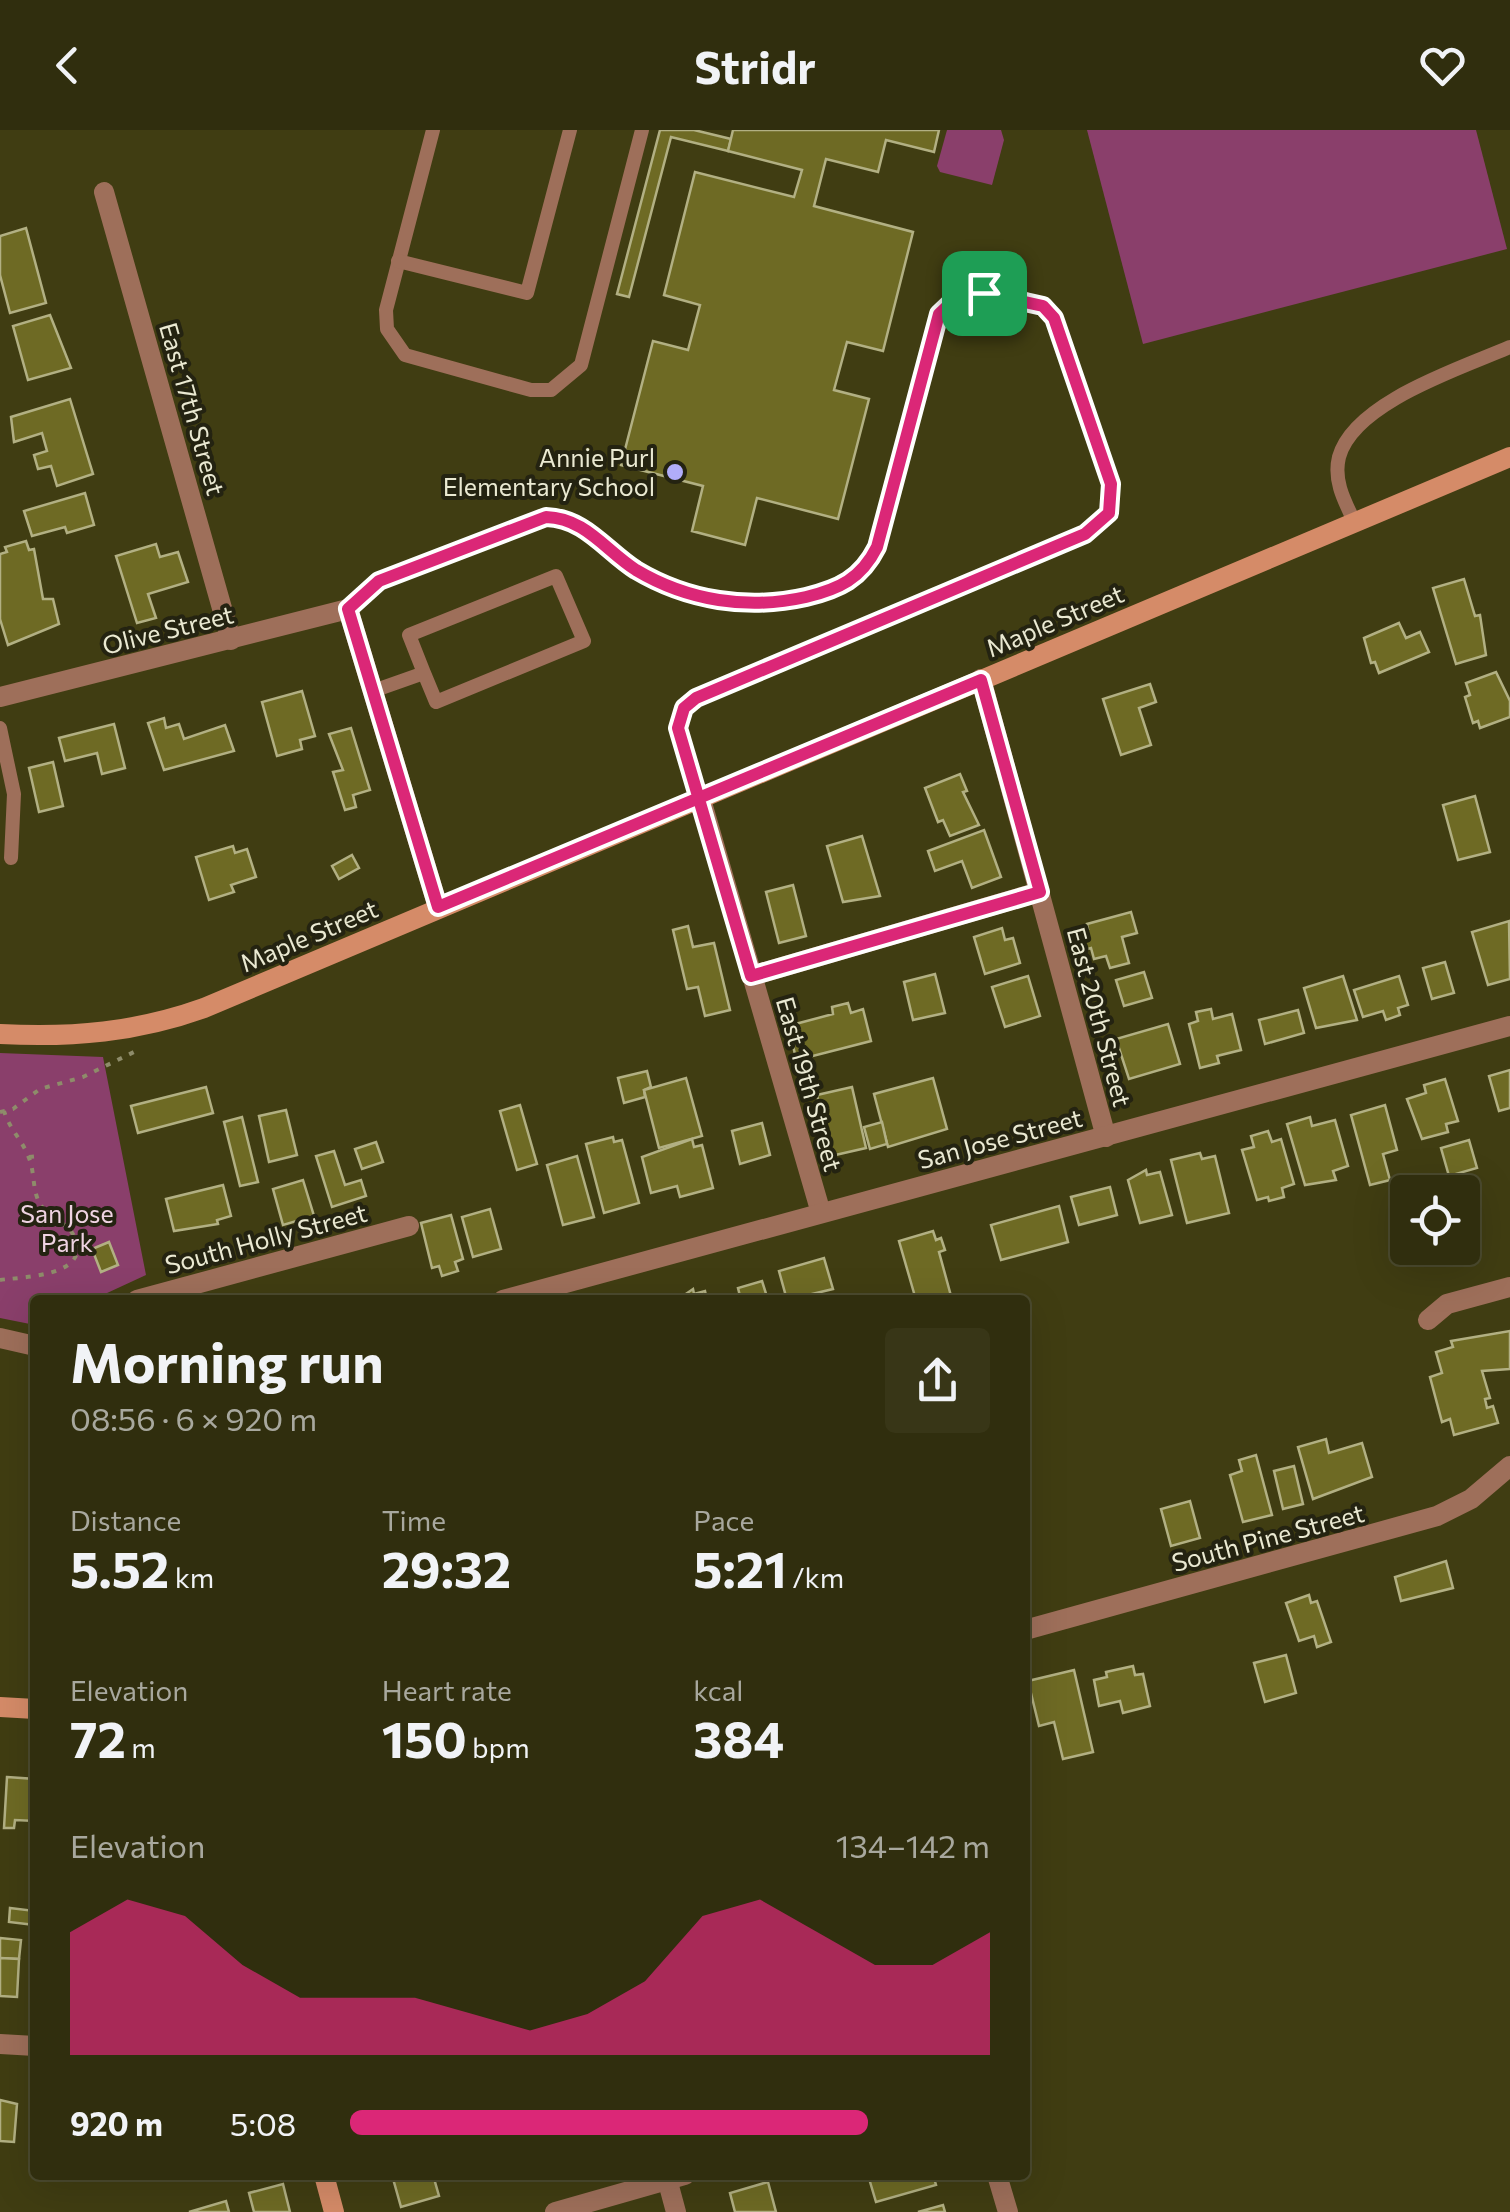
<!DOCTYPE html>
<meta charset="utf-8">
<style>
body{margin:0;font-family:Commissioner,sans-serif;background:#383617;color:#f1f3f6;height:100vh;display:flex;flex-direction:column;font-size:38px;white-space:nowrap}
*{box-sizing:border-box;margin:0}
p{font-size:32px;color:#a8a89e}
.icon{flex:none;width:55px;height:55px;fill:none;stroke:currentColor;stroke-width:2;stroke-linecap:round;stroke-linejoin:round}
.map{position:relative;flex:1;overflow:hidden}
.side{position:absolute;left:30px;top:1165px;width:1000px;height:885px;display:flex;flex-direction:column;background:#302e0e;border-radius:10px;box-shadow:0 10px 40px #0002,0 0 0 2px #4b4a2e}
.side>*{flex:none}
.controls{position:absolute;left:1390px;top:1045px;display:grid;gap:20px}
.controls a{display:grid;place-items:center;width:90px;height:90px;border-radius:10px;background:#302e0e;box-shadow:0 10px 40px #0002,0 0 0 2px #4b4a2e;font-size:50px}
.pin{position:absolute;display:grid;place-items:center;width:85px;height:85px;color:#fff;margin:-42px;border-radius:20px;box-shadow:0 5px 15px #0006}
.round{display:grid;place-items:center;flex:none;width:105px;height:105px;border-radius:10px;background:#383617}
.overview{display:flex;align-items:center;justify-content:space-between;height:170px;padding:0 40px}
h1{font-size:55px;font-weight:700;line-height:75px}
.figures{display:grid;grid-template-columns:repeat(3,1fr);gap:15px;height:170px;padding:10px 40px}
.figures div{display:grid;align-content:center}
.figures b{font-size:50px;font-weight:700}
.figures small{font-size:28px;font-weight:400}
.figures p{font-size:28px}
.chart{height:280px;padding:20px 40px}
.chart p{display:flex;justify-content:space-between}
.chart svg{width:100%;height:180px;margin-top:10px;fill:#db2777;opacity:.7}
ul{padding:0 40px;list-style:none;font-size:32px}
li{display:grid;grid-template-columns:160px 120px 1fr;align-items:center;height:75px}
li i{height:25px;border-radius:12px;background:#db2777}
header{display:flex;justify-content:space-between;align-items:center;height:130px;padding:0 40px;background:#302e0e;font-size:45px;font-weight:700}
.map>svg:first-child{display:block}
.green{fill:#8a3f6b}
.building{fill:#6e6a24;stroke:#b2b083;stroke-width:2.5}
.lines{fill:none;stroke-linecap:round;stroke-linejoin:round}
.path{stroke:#8e8c6a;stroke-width:4;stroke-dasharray:5 8;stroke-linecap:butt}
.lane{stroke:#9e6f5a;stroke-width:14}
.street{stroke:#9e6f5a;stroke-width:20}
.secondary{stroke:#d58b68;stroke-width:20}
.route-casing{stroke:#fff;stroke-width:20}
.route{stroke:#db2777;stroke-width:12}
.poi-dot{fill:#b1adfa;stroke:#242311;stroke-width:4}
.labels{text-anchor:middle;stroke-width:8;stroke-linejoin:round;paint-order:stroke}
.street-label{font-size:25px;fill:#eae9d2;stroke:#242311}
.poi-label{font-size:25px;fill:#eae9d2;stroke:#242311;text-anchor:end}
.park-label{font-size:25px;fill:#efd3e2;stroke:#242311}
</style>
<header><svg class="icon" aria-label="back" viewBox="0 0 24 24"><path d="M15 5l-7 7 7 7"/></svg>Stridr<svg class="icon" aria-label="heart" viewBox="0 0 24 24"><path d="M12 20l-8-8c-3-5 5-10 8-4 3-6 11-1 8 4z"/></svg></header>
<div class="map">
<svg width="1510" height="2082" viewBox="0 0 1510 2082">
<rect width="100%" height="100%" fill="#403d12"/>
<g class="green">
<path d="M947 0H1001L1004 10 992 55 940 42 937 36Z"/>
<path d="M1087 0H1476L1507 119 1143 214Z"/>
<path d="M0 923 103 927 146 1145 92 1170H35V1195L0 1188Z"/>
</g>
<g class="building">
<path d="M660 0H694L731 9 728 21 671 7 629 167 617 164Z"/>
<path d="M733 0H939L934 22 886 10 878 42 826 29 814 76 913 102 883 221 847 212 834 260 869 269 838 389 757 368 745 415 692 401 703 356 621 335 653 211 688 220 700 175 664 165 695 42 794 67 802 40 728 21Z"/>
<path d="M26 98 46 173 10 183 0 145V106Z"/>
<path d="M50 185 71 238 28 250 13 196Z"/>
<path d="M70 269 93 344 57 356 51 336 38 339 34 325 47 321 42 303 14 312 11 287Z"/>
<path d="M85 363 94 395 67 403 65 397 32 406 24 381Z"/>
<path d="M26 411 29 420 34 419 43 469H53L59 494 8 515 0 489V424L7 422 5 417Z"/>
<path d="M156 414 160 427 178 422 188 452 148 464 156 488 137 493 116 426Z"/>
<path d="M1464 449 1475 486 1480 485 1486 525 1456 534 1433 458Z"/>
<path d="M1399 493 1406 508 1420 502 1429 522 1379 543 1375 532 1371 533 1364 508Z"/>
<path d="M1496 542 1510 571V587L1480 598 1478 591 1473 593 1465 567 1470 565 1466 553Z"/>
<path d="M1150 554 1156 572 1139 578 1151 615 1121 625 1103 569Z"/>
<path d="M302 561 315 606 300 610 302 619 277 626 262 572Z"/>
<path d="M164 588 166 598 179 594 184 609 225 595 234 621 164 640 148 593Z"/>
<path d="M114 594 125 638 102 644 97 623 65 631 59 608Z"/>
<path d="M351 598 370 660 353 665 356 677 345 680 333 642 343 640 329 604Z"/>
<path d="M53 632 63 676 39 682 29 638Z"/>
<path d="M960 644 967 661 963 662 979 695 950 706 943 690 938 692 925 658Z"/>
<path d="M1475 666 1490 722 1458 730 1443 675Z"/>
<path d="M984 700 1001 747 972 758 962 731 935 741 928 721Z"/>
<path d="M862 706 880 766 843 772 827 716Z"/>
<path d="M233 716 235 723 247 719 256 747 231 755 234 762 209 770 196 727Z"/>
<path d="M352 725 359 738 339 749 332 736Z"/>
<path d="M793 755 806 806 779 813 766 762Z"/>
<path d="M1131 782 1137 803 1122 807 1129 833 1110 838 1106 826 1094 829 1091 818 1084 820 1079 801 1088 799 1087 794Z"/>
<path d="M1509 791 1510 849 1488 855 1472 802Z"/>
<path d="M688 796 693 817 714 813 730 880 705 886 698 857 687 859 673 800Z"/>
<path d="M1002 798 1005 810 1013 808 1020 833 985 844 974 807Z"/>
<path d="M1445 832 1454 863 1432 869 1423 838Z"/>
<path d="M1144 842 1152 868 1124 876 1116 850Z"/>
<path d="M935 844 945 883 913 890 904 852Z"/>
<path d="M1028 846 1040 886 1005 897 992 857Z"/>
<path d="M1343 846 1357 890 1316 898 1304 858Z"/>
<path d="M1399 846 1408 875 1398 878 1400 885 1386 890 1383 881 1363 887 1354 860Z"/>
<path d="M848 873 851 883 863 879 871 911 805 928 804 922 795 924 788 896 833 884 832 877Z"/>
<path d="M1211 879 1213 889 1232 884 1241 920 1217 926 1219 933 1200 938 1189 894 1198 891 1196 882Z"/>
<path d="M1298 880 1304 903 1265 914 1259 890Z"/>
<path d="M1168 894 1180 934 1129 949 1116 909Z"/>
<path d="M1510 940V978L1499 981 1489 946Z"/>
<path d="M647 941 651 957 644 960 645 967 624 973 618 948Z"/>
<path d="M686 948 702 1006 659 1018 644 960Z"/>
<path d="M933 948 947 999 888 1017 874 964Z"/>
<path d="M1445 949 1458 991 1446 994 1448 1002 1422 1009 1407 969 1426 963 1424 955Z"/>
<path d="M206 957 213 983 138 1003 131 976Z"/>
<path d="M852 957 866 1018 831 1026 817 965Z"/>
<path d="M520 975 537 1034 517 1040 500 981Z"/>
<path d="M1385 975 1397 1020 1383 1024 1390 1050 1370 1055 1351 985Z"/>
<path d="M286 980 297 1025 269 1032 259 986Z"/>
<path d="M242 987 258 1052 240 1056 224 992Z"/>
<path d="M1310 987 1312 996 1335 990 1348 1036 1333 1041 1336 1050 1305 1055 1287 994Z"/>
<path d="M882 992 887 1014 870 1019 864 997Z"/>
<path d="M762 993 770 1025 740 1034 732 1001Z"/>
<path d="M1268 1001 1272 1012 1281 1009 1294 1054 1282 1058 1284 1067 1269 1071 1268 1067 1257 1070 1242 1020 1254 1017 1251 1006Z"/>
<path d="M613 1007 614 1012 622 1010 639 1073 604 1083 586 1014Z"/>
<path d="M692 1009 694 1017 702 1015 713 1058 680 1067 677 1056 651 1063 642 1027Z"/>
<path d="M1469 1010 1477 1038 1449 1046 1441 1018Z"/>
<path d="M376 1012 383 1032 362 1039 355 1019Z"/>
<path d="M334 1021 345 1055 361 1050 366 1066 332 1077 316 1026Z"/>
<path d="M1200 1023 1202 1029 1215 1026 1229 1083 1187 1093 1171 1030Z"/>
<path d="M577 1026 594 1087 563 1095 547 1035Z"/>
<path d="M1146 1040 1147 1045 1160 1042 1172 1085 1140 1093 1128 1050Z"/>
<path d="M303 1050 314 1086 283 1095 273 1059Z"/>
<path d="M223 1055 231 1086 217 1090 218 1094 174 1101 166 1069Z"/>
<path d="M1110 1057 1117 1085 1079 1095 1071 1067Z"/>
<path d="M1059 1076 1068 1112 1001 1130 991 1095Z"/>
<path d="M490 1079 501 1119 473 1127 462 1087Z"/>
<path d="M451 1085 463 1129 455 1132 458 1141 442 1146 439 1136 432 1138 421 1093Z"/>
<path d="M933 1101 936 1110 941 1108 945 1120 939 1122 951 1166 916 1170 899 1111Z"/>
<path d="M109 1112 118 1135 101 1142 92 1119Z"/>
<path d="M824 1128 833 1159 787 1170 779 1141Z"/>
<path d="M762 1151 768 1170H741L738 1158Z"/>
<path d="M693 1159 694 1164 705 1161 707 1170H677Z"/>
<path d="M1510 1201V1239L1482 1241 1490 1268 1485 1269 1487 1278 1493 1276 1498 1293 1454 1305 1450 1289 1442 1292 1430 1247 1442 1243 1436 1222 1453 1217 1451 1211Z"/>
<path d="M1326 1309 1329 1323 1362 1313 1372 1347 1313 1369 1298 1317Z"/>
<path d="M1256 1325 1272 1385 1243 1392 1230 1345 1242 1341 1239 1330Z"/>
<path d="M1294 1336 1303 1374 1283 1379 1274 1341Z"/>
<path d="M1190 1371 1200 1408 1171 1416 1161 1379Z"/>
<path d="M1446 1431 1453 1458 1401 1471 1395 1447Z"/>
<path d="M1309 1465 1311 1473 1317 1471 1331 1512 1317 1517 1314 1506 1299 1511 1286 1473Z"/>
<path d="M33 1480H35V1526H32Z"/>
<path d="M1286 1525 1296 1563 1265 1572 1254 1533Z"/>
<path d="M1133 1536 1135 1545 1143 1544 1150 1576 1123 1583 1120 1571 1099 1576 1094 1550 1107 1547 1106 1542Z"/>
<path d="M1074 1540 1093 1622 1063 1629 1054 1592 1039 1596 1028 1551Z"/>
<path d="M7 1647 35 1649V1691L15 1690 14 1698H4Z"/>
<path d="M10 1778 35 1781V1795L9 1792Z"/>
<path d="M0 1808 21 1810 19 1829 0 1828Z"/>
<path d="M0 1828 19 1829 17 1867 0 1866Z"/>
<path d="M0 1970 17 1974 14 2012 0 2011Z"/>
<path d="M392 2045H433L439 2066 401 2077Z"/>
<path d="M868 2045H933L936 2055 876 2072Z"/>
<path d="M768 2052 776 2082H735L730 2063Z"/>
<path d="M283 2054 290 2082H254L249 2063Z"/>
<path d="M226 2071 229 2082H189Z"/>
<path d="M943 2075 945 2082H918Z"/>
</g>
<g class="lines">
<g class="path">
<path d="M0 982 13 979 40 959 83 947 140 919"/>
<path d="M29 1027 40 1026"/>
<path d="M0 1150C19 1147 94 1147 74 1106 68 1093 48 1087 40 1074 32 1060 35 1043 29 1028 23 1011 10 1000 4 981"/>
</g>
<g class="lane">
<path d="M433 0 386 180 387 199 405 225 531 260H551L581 235 642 0"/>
<path d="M398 131 527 163 570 0"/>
<path d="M1355 393C1345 372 1333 351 1339 327 1354 272 1462 238 1510 217"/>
<path d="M348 479 379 451 546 387C585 387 605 420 636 440 688 471 748 480 806 467 839 459 861 449 877 417L939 184C962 150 1030 159 1054 188L1111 355 1109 383 1085 404 696 568C663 591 690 635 700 666"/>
<path d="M373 561 424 543 436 572 584 511 556 446 409 505 424 543"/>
<path d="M0 598 14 664 11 728"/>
</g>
<g class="street">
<path d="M104 62 231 510"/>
<path d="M981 549 1106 1007"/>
<path d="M0 567 348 479 438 777"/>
<path d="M700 666 821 1083"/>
<path d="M751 846 1039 762"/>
<path d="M137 1170 409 1096"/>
<path d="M503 1170 1510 896"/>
<path d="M1428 1190 1447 1174 1510 1157"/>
<path d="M0 1208 35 1216"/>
<path d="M1025 1500 1437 1386 1471 1369 1510 1336"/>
<path d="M0 1914 35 1916"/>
<path d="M666 2045 676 2082"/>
<path d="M997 2045 1008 2082"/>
<path d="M555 2082 685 2045"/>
</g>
<g class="secondary">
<path d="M0 904C72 908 137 902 204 878L1510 327"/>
<path d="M0 1577 35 1579"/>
<path d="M324 2045 334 2082"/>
</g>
</g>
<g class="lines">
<g class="route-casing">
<path id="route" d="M984 163 1043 176 1054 188 1111 354 1109 383 1085 404 696 568 684 578 678 598 751 846 1040 762 981 550 438 777 348 479 379 451 546 387C585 388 605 420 636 440 688 471 748 480 806 467 839 459 861 449 877 417L939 184 958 166 984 163"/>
</g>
<use href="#route" class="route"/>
</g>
<circle class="poi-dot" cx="675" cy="342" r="10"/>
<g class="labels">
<g class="street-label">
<text transform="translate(192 279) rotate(74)" y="9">East 17th Street</text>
<text transform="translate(1055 491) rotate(-23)" y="9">Maple Street</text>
<text transform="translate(168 500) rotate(-14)" y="9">Olive Street</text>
<text transform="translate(309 806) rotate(-23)" y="9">Maple Street</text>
<text transform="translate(1099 887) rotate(75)" y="9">East 20th Street</text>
<text transform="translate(809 954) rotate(74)" y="9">East 19th Street</text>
<text transform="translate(1000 1009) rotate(-15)" y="9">San Jose Street</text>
<text transform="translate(266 1109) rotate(-15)" y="9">South Holly Street</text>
<text transform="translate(1268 1408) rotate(-15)" y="9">South Pine Street</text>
</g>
<g class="poi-label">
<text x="655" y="337">Annie Purl<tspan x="655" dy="29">Elementary School</tspan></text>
</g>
<g class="park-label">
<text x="67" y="1093">San Jose<tspan x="67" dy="29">Park</tspan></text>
</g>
</g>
</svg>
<div class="controls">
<a><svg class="icon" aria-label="locate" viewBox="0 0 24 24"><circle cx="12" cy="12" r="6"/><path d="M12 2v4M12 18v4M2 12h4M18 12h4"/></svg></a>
</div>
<div class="pin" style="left:984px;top:163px;background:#1e9e55"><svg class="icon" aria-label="arrive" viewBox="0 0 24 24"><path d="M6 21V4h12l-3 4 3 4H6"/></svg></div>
<section class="side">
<div class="overview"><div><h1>Morning run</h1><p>08:56 · 6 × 920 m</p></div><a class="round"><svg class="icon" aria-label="share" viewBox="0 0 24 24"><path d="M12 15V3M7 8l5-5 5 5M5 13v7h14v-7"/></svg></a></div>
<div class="figures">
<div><p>Distance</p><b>5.52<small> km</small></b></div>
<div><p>Time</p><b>29:32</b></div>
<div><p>Pace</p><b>5:21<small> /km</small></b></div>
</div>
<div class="figures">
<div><p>Elevation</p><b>72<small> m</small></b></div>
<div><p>Heart rate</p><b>150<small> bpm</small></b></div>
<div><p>kcal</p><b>384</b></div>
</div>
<div class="chart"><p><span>Elevation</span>134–142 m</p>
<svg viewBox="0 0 160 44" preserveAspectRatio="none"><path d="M0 44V14L10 6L20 10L30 22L40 30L50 30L60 30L70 34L80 38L90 34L100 26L110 10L120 6L130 14L140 22L150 22L160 14V44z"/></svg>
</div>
<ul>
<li><b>920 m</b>5:08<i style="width:81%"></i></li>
</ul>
</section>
</div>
